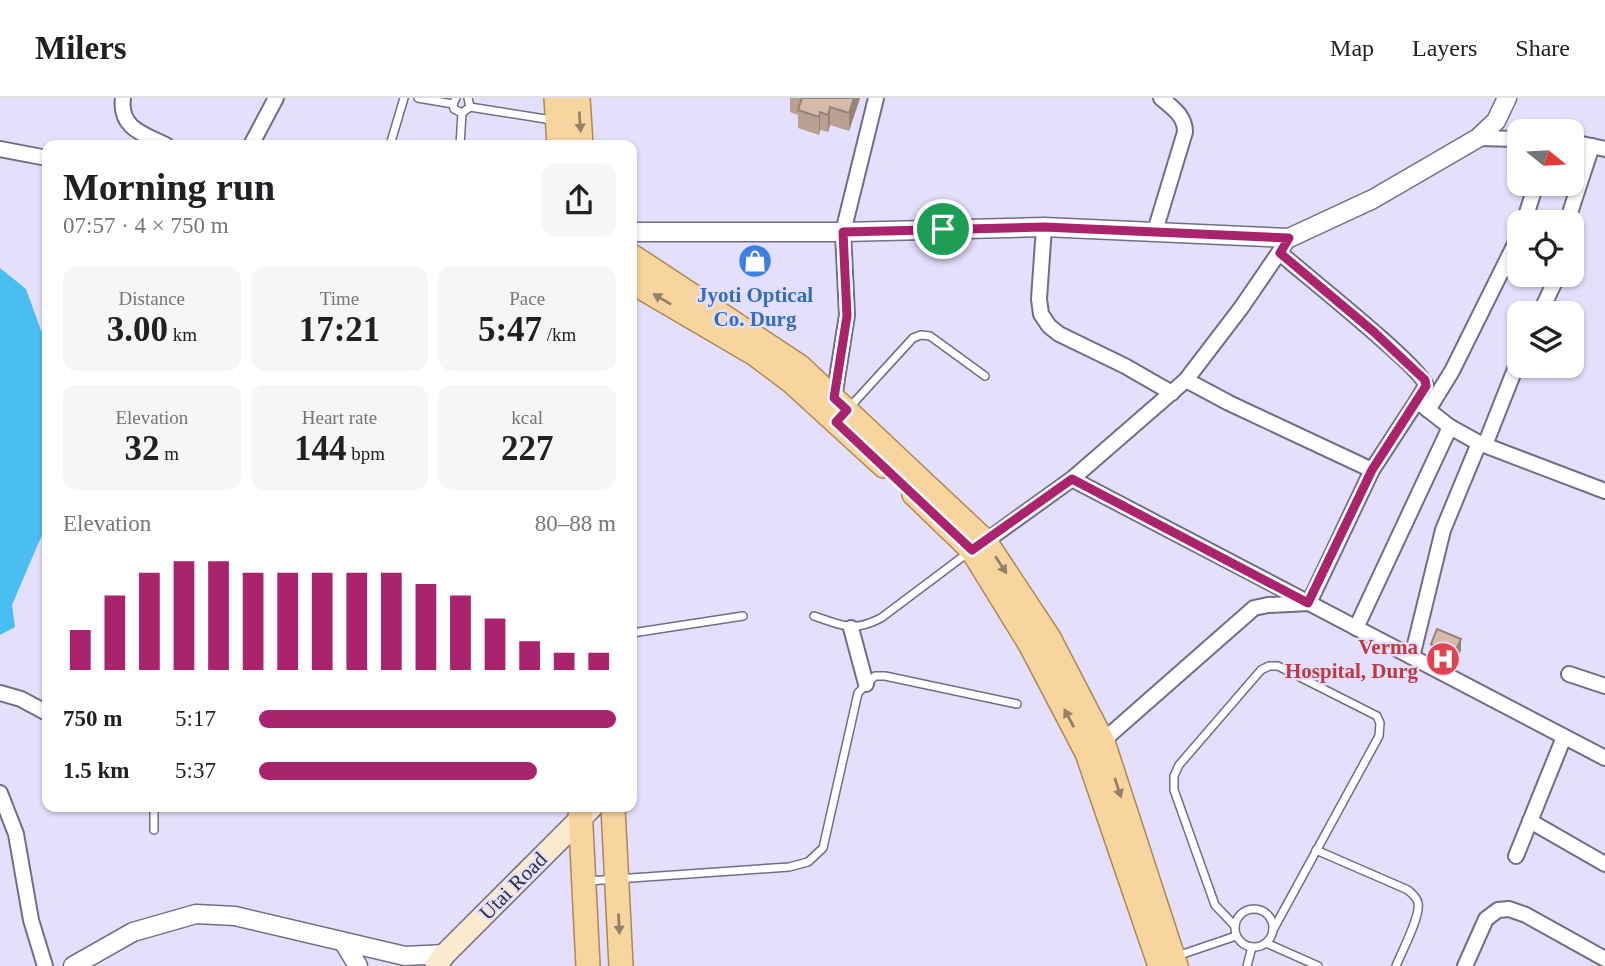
<!DOCTYPE html>
<meta charset="utf-8">
<style>
body{margin:0;font-family:Georgia,serif;background:#f6f6f6;color:#202124;height:100vh;display:flex;flex-direction:column;font-size:26px;white-space:nowrap}
*{box-sizing:border-box;margin:0}
p{font-size:23px;color:#757577}
.icon{flex:none;width:38px;height:38px;fill:none;stroke:currentColor;stroke-width:2;stroke-linecap:round;stroke-linejoin:round}
.map{position:relative;flex:1;overflow:hidden}
.sheet{position:absolute;left:42px;top:42px;width:595px;height:672px;display:flex;flex-direction:column;background:#fff;border-radius:14px;box-shadow:0 2px 5px #0004}
.sheet>*{flex:none}
.needle{width:46px;rotate:108deg}
.fabs{position:absolute;left:1507px;top:21px;display:grid;gap:14px}
.fabs a{display:grid;place-items:center;width:77px;height:77px;border-radius:14px;background:#fff;box-shadow:0 2px 5px #0004;font-size:35px}
.pin{position:absolute;display:grid;place-items:center;width:60px;height:60px;color:#fff;margin:-30px;border:4px solid #fff;border-radius:50%;box-shadow:0 2px 7px #0007}
.round{display:grid;place-items:center;flex:none;width:74px;height:74px;border-radius:14px;background:#f6f6f6}
.head{display:flex;align-items:center;justify-content:space-between;height:119px;padding:0 21px}
h1{font-size:38px;font-weight:700;line-height:52px}
.stats{display:grid;grid-template-columns:repeat(3,1fr);gap:10px;height:119px;padding:7px 21px}
.stats div{display:grid;align-content:center;border-radius:14px;background:#f6f6f6;text-align:center}
.stats b{font-size:35px;font-weight:700}
.stats small{font-size:19px;font-weight:400}
.stats p{font-size:19px}
.chart{height:196px;padding:14px 21px}
.chart p{display:flex;justify-content:space-between}
.chart svg{width:100%;height:126px;margin-top:7px;stroke:#aa246d;stroke-width:6}
ul{padding:0 21px;list-style:none;font-size:23px}
li{display:grid;grid-template-columns:112px 84px 1fr;align-items:center;height:52px}
li i{height:18px;border-radius:9px;background:#aa246d}
header{display:flex;align-items:center;gap:42px;box-sizing:border-box;height:98px;padding:0 35px;background:#fff;border-bottom:2px solid #e0e0e0}
header strong{font-size:33px}
nav{display:flex;gap:38px;margin-inline-start:auto;font-size:24px}
.map>svg:first-child{display:block}
.water{fill:#4abef0}
.lines{fill:none;stroke-linecap:round;stroke-linejoin:round}
.service-casing{stroke:#726d86;stroke-width:10}
.minor-casing{stroke:#726d86;stroke-width:18}
.tertiary-casing{stroke:#726d86;stroke-width:21}
.secondary-casing{stroke:#726d86;stroke-width:24}
.primary-casing{stroke:#af8851;stroke-width:26}
.service{stroke:#fff;stroke-width:7}
.minor{stroke:#fff;stroke-width:14}
.tertiary{stroke:#fff;stroke-width:18}
.secondary{stroke:#fceacf;stroke-width:21}
.primary{stroke:#f8d49e;stroke-width:23}
.wall{fill:#b8a193}
.shaded-wall{fill:#968378}
.building{fill:#d6bbab;stroke:#968378;stroke-width:2}
.oneway{fill:#94816b}
.route-casing{stroke:#fff;stroke-width:14}
.route{stroke:#aa246d;stroke-width:9}
.labels{text-anchor:middle;stroke-width:5;stroke-linejoin:round;paint-order:stroke}
.shop-label{font-size:21px;font-weight:bold;fill:#366cbe;stroke:#e4dffc}
.health-label{font-size:21px;font-weight:bold;fill:#be3a42;stroke:#e4dffc;text-anchor:end}
.street-label{font-size:21px;fill:#302e38;stroke:#e4dffc}
</style>
<header>
<strong>Milers</strong>
<nav><a>Map</a><a>Layers</a><a>Share</a></nav>
</header>
<div class="map">
<svg width="1605" height="868" viewBox="0 0 1605 868">
<rect width="100%" height="100%" fill="#e4dffc"/>
<path class="water" d="M0 170 26 191 47 249V425L12 507 15 529 0 537Z"/>
<g class="lines">
<g class="service-casing">
<g id="service">
<path d="M418 0 453 6"/>
<path d="M456 0 453 6 454 11 462 15 470 9 468 0"/>
<path d="M470 9 552 22"/>
<path d="M390 47 404 0"/>
<path d="M460 47 462 15"/>
<path d="M848 311 913 240 921 237 930 238 985 278"/>
<path d="M814 518C842 527 852 535 881 520L969 454"/>
<path d="M632 535 743 518"/>
<path d="M154 732V709"/>
<path d="M1316 752 1408 792C1412 796 1417 799 1418 805 1421 818 1401 855 1396 868"/>
<path d="M588 783 789 769 808 764 823 750 858 595 875 578H885L1017 606"/>
<circle cx="1254" cy="830" r="19"/>
<path d="M1235 828 1215 807 1174 692V678L1179 667 1261 572 1269 568H1278L1377 618 1380 625 1379 638 1273 832"/>
<path d="M1266 845 1318 868"/>
<path d="M1177 858 1236 838"/>
<path d="M1247 868 1252 849"/>
</g>
</g>
<g class="minor-casing">
<g id="minor">
<path d="M123 0C119 30 143 36 166 47"/>
<path d="M1478 40 1519 41"/>
<path d="M1572 44 1605 51"/>
<path d="M251 47 276 0"/>
<path d="M0 51 47 60"/>
<path d="M1524 124 1536 86"/>
<path d="M1567 124 1592 48"/>
<path d="M1044 129 1039 201 1041 216 1049 228 1059 236 1125 268 1172 295"/>
<path d="M1155 133 1185 34C1185 18 1173 10 1161 0"/>
<path d="M1280 155C1301 174 1423 270 1426 288L1417 303 1450 329 1479 345 1605 393"/>
<path d="M1540 215 1558 177"/>
<path d="M1186 282 1229 305 1372 372"/>
<path d="M834 300 847 217 843 134 876 0"/>
<path d="M1428 312 1452 273 1519 138"/>
<path d="M1485 347 1519 261"/>
<path d="M1072 381 1605 660"/>
<path d="M979 448 1072 381 1186 282 1241 210 1289 140"/>
<path d="M851 530 866 586"/>
<path d="M1356 530 1450 329"/>
<path d="M1412 559 1443 432 1479 345"/>
<path d="M1569 576 1605 588"/>
<path d="M0 595 21 601 47 615"/>
<path d="M1097 648 1254 510 1268 507 1309 505 1372 372 1417 303"/>
<path d="M0 695 16 736 31 822 45 868"/>
<path d="M1530 723 1605 766"/>
<path d="M1516 758 1564 639"/>
<path d="M1465 868 1486 821 1498 812 1509 811 1526 817 1605 861"/>
</g>
</g>
<g class="tertiary-casing">
<g id="tertiary">
<path d="M632 134H843L1044 129 1289 140 1373 101 1478 40 1496 23 1507 0"/>
<path d="M344 845 358 868"/>
<path d="M73 868 133 834 196 816 235 818 405 858 445 856"/>
</g>
</g>
<g class="secondary-casing">
<path id="secondary" d="M436 868 445 856 592 709"/>
</g>
<g class="primary-casing">
<g id="primary">
<path d="M556 0 559 47"/>
<path d="M578 0 581 47"/>
<path d="M632 158 799 268 985 443 1049 540 1103 644 1176 868"/>
<path d="M632 184 755 256 791 283 884 368"/>
<path d="M914 396 972 452 1030 546 1087 655 1160 868"/>
<path d="M580 709 588 868"/>
<path d="M613 709 621 868"/>
</g>
</g>
<use href="#service" class="service"/>
<use href="#minor" class="minor"/>
<use href="#tertiary" class="tertiary"/>
<use href="#secondary" class="secondary"/>
<use href="#primary" class="primary"/>
</g>
<g class="wall">
<path d="M790 0H860L849 33 830 27 828 34 820 32 819 37 798 30V17L790 14Z"/>
<path d="M1431 546 1461 552 1453 570 1431 558Z"/>
</g>
<g class="shaded-wall">
<path d="M854 0H860L849 33V15Z"/>
<path d="M830 9V27L828 34V17Z"/>
<path d="M820 14V32L819 37V19Z"/>
<path d="M1461 541V552L1453 570V558Z"/>
</g>
<g class="building">
<path d="M801 0H854L849 15 830 9 828 17 820 14 819 19 798 12 802 0Z"/>
<path d="M1437 531 1461 541 1453 558 1431 546Z"/>
</g>
<defs><path id="oneway-solid" d="M-6-.8H1V-3.2L6.5 0L1 3.2V.8H-6Z" transform="scale(1.75)"/></defs>
<g class="oneway">
<use href="#oneway-solid" transform="translate(580 24) rotate(86)"/>
<use href="#oneway-solid" transform="translate(662 201) rotate(-149)"/>
<use href="#oneway-solid" transform="translate(1001 467) rotate(57)"/>
<use href="#oneway-solid" transform="translate(1069 620) rotate(-118)"/>
<use href="#oneway-solid" transform="translate(1118 690) rotate(72)"/>
<use href="#oneway-solid" transform="translate(619 826) rotate(87)"/>
</g>
<g class="lines">
<g class="route-casing">
<path id="route" d="M1044 129 1289 140 1280 155 1374 234 1425 282 1426 288 1372 372 1308 505 1072 381 972 452 836 324 847 312 834 300 847 218 843 134Z"/>
</g>
<use href="#route" class="route"/>
</g>
<defs>
<g id="shop-disc" transform="scale(1.75)"><circle r="9.5" fill="#3f7fe0" stroke="#e4dffc"/><path d="M-5-2.5h2.3a2.7 3.5 0 0 1 5.4 0H5L5.5 6h-11ZM-1.5-2.5h3a1.5 2.3 0 0 0-3 0Z" fill="#fff"/></g>
<g id="hospital-disc" transform="scale(1.75)"><circle r="9.5" fill="#e0444e" stroke="#e4dffc"/><path d="M-5-5h3v3.5h4V-5h3V5h-3V1.5h-4V5h-3Z" fill="#fff"/></g>
</defs>
<g fill-rule="evenodd">
<use href="#shop-disc" x="755" y="163"/>
<use href="#hospital-disc" x="1443" y="561"/>
</g>
<g class="labels">
<g class="shop-label">
<text x="755" y="204">Jyoti Optical<tspan x="755" dy="24">Co. Durg</tspan></text>
</g>
<g class="health-label">
<text x="1418" y="556">Verma<tspan x="1418" dy="24">Hospital, Durg</tspan></text>
</g>
<g class="street-label">
<text transform="translate(513 788) rotate(-45)" y="7">Utai Road</text>
</g>
</g>
</svg>
<div class="fabs">
<a><svg class="needle" viewBox="-14 -14 28 28"><path d="M0-13l5 13h-10z" fill="#e53935"/><path d="M0 13l5-13h-10z" fill="#757577"/></svg></a>
<a><svg class="icon" aria-label="locate" viewBox="0 0 24 24"><circle cx="12" cy="12" r="6"/><path d="M12 2v4M12 18v4M2 12h4M18 12h4"/></svg></a>
<a><svg class="icon" aria-label="layers" viewBox="0 0 24 24"><path d="M12 4l9 5-9 5-9-5zM3 14l9 5 9-5"/></svg></a>
</div>
<div class="pin" style="left:943px;top:131px;background:#1e9e55"><svg class="icon" aria-label="arrive" viewBox="0 0 24 24"><path d="M6 21V4h12l-3 4 3 4H6"/></svg></div>
<section class="sheet">
<div class="head"><div><h1>Morning run</h1><p>07:57 · 4 × 750 m</p></div><a class="round"><svg class="icon" aria-label="share" viewBox="0 0 24 24"><path d="M12 15V3M7 8l5-5 5 5M5 13v7h14v-7"/></svg></a></div>
<div class="stats">
<div><p>Distance</p><b>3.00<small> km</small></b></div>
<div><p>Time</p><b>17:21</b></div>
<div><p>Pace</p><b>5:47<small> /km</small></b></div>
</div>
<div class="stats">
<div><p>Elevation</p><b>32<small> m</small></b></div>
<div><p>Heart rate</p><b>144<small> bpm</small></b></div>
<div><p>kcal</p><b>227</b></div>
</div>
<div class="chart"><p><span>Elevation</span>80–88 m</p>
<svg viewBox="0 0 160 44" preserveAspectRatio="none"><path d="M5 44V30M15 44V18M25 44V10M35 44V6M45 44V6M55 44V10M65 44V10M75 44V10M85 44V10M95 44V10M105 44V14M115 44V18M125 44V26M135 44V34M145 44V38M155 44V38"/></svg>
</div>
<ul>
<li><b>750 m</b>5:17<i style="width:100%"></i></li>
<li><b>1.5 km</b>5:37<i style="width:78%"></i></li>
</ul>
</section>
</div>
